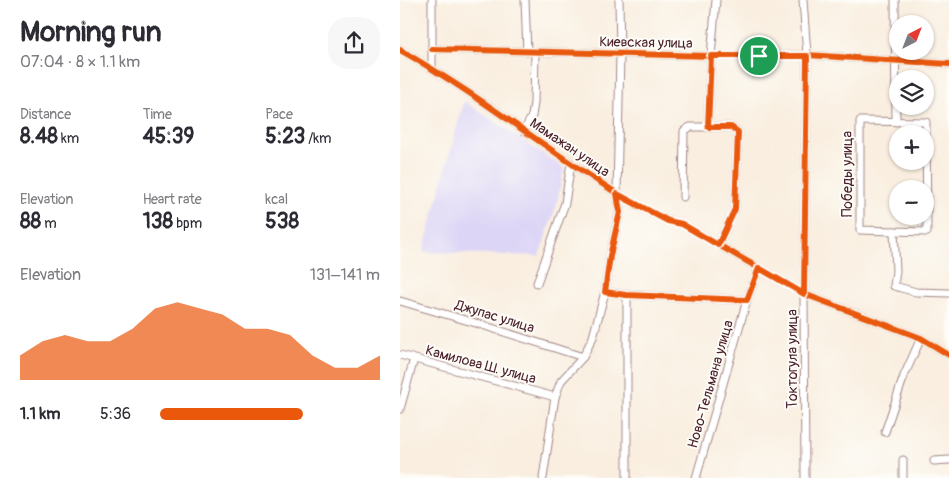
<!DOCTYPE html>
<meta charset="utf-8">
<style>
body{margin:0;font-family:Pangolin,sans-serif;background:#f7f7f7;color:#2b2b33;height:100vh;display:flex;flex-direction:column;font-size:19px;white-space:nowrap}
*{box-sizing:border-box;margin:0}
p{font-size:16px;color:#7c7c81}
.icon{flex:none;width:28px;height:28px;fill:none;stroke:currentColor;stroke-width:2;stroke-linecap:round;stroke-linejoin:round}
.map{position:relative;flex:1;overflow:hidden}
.details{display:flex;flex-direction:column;background:#fff;width:400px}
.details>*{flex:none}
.needle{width:32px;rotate:42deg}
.controls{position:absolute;left:489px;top:15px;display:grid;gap:10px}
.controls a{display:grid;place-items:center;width:45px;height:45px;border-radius:50%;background:#fff;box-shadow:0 1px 4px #0004;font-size:25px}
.pin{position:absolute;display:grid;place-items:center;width:42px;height:42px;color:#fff;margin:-21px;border:2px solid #fff;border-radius:50%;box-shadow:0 1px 5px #0007}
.round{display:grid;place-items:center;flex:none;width:52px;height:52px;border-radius:20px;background:#f7f7f7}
.summary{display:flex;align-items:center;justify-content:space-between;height:85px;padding:0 20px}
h1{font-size:28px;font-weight:700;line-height:38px}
.figures{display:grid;grid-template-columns:repeat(3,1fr);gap:8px;height:85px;padding:5px 20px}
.figures div{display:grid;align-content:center}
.figures b{font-size:21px;font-weight:700}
.figures small{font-size:14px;font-weight:400}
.figures p{font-size:14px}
.chart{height:140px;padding:10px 20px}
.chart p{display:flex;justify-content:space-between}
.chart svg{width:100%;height:90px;margin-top:5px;fill:#ea580c;opacity:.7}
ul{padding:0 20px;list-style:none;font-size:16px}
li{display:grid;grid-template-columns:80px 60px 1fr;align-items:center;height:38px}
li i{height:12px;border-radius:6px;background:#ea580c}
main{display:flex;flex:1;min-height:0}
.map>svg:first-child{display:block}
.built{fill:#ddd5f6}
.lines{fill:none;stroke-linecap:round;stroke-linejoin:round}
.minor-casing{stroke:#a28685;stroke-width:9}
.minor{stroke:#fff;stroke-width:7}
.cycleway-casing{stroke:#fdfcf7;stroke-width:9}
.cycleway{stroke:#e8590c;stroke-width:6}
.route-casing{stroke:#fff;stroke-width:10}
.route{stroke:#ea580c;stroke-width:6}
.labels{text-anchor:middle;stroke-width:4;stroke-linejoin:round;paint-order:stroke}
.street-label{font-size:14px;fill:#4a1f2b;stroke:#fdfcf7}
</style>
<main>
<section class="details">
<div class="summary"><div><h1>Morning run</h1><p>07:04 · 8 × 1.1 km</p></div><a class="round"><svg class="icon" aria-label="share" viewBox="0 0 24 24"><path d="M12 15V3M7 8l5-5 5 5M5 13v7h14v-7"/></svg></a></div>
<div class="figures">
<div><p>Distance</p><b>8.48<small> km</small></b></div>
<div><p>Time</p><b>45:39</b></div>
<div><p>Pace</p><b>5:23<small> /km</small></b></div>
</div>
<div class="figures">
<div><p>Elevation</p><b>88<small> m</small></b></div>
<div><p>Heart rate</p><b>138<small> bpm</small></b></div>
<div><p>kcal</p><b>538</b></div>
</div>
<div class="chart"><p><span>Elevation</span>131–141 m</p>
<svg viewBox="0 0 160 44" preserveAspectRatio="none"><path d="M0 44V32L10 25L20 22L30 25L40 25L50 19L60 9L70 6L80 9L90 12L100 19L110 19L120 22L130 32L140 38L150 38L160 32V44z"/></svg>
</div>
<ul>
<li><b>1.1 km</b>5:36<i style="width:65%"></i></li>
</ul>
</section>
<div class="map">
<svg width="549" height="478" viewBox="0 0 549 478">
<rect width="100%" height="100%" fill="#fdfcf7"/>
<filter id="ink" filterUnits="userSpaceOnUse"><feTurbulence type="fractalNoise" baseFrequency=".02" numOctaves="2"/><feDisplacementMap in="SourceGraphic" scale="10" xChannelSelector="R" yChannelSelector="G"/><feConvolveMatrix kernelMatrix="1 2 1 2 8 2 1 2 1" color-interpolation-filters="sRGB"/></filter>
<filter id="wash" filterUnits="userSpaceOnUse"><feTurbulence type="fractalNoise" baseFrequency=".0096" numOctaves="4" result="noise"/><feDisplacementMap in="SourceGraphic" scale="20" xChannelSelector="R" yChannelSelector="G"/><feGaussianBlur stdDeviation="1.12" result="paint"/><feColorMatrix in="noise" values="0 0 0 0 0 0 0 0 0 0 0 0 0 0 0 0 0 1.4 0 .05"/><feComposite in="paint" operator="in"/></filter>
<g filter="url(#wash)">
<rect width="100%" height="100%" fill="#f9eedf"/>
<path class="built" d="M64 101 164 168 156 207 139 256 23 252Z"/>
</g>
<g filter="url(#ink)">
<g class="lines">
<g class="minor-casing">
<g id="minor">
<path d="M32 0V68"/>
<path d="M125 0 127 52"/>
<path d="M403 0 407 55 404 294 405 478"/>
<path d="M495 0 496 122"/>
<path d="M32 49 311 56 407 55 549 64"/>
<path d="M0 50C62 85 119 128 178 168 209 188 245 215 282 224L404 294 521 338 549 355"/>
<path d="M460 121 526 122 527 232 460 230Z"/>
<path d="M308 127 311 56 316 0"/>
<path d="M124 131 132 116 134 103 135 52"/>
<path d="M283 197 284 131 290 127H331L338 132 335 209 318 245"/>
<path d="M494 231 496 271 494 286 516 292 549 293"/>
<path d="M137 283 165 203 171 163"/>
<path d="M205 292 227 295 347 300"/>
<path d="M227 295V478"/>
<path d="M0 301 79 324 183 357"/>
<path d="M0 355 155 397"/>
<path d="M0 409 14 359"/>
<path d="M485 432 504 376 521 338"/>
<path d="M503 460V478"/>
<path d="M534 461 549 460"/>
<path d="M143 478 155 397 161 381 183 357 193 337 205 292 210 256 220 211 217 194 220 54 219 0"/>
<path d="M296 478 347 300 359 268"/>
</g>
</g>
<use href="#minor" class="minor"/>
<g class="cycleway-casing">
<g id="cycleway">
<path d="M32 49 311 56 407 55 549 64"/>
<path d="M0 50C62 85 119 128 178 168 209 188 245 215 282 224L404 294 521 338 549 355"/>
</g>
</g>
<use href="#cycleway" class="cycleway"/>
</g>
</g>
<g class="lines" filter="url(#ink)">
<g class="route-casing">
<path id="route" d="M311 56H407L404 294 359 268 347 300 226 295 205 292 210 256 220 212 217 194 268 221 282 224 318 245 335 209 338 132 331 127H308Z"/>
</g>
<use href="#route" class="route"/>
</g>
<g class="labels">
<g class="street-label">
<text transform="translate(246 42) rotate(1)" y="5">Киевская улица</text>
<text transform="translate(170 147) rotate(34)" y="5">Мамажан улица</text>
<text transform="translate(447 174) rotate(-90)" y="5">Победы улица</text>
<text transform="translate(95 316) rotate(17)" y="5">Джупас улица</text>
<text transform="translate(392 359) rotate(-90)" y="5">Токтогула улица</text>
<text transform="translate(81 364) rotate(15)" y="5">Камилова Ш. улица</text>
<text transform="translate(310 384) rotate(-74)" y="5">Ново-Тельмана улица</text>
</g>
</g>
</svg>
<div class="controls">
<a><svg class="needle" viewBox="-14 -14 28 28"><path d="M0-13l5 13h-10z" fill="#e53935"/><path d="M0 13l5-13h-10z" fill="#7c7c81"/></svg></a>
<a><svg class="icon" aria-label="layers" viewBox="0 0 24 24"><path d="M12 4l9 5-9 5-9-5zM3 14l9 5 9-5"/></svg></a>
<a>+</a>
<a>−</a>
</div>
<div class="pin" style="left:359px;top:56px;background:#1e9e55"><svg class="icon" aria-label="arrive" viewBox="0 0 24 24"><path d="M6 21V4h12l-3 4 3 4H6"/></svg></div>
</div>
</main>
